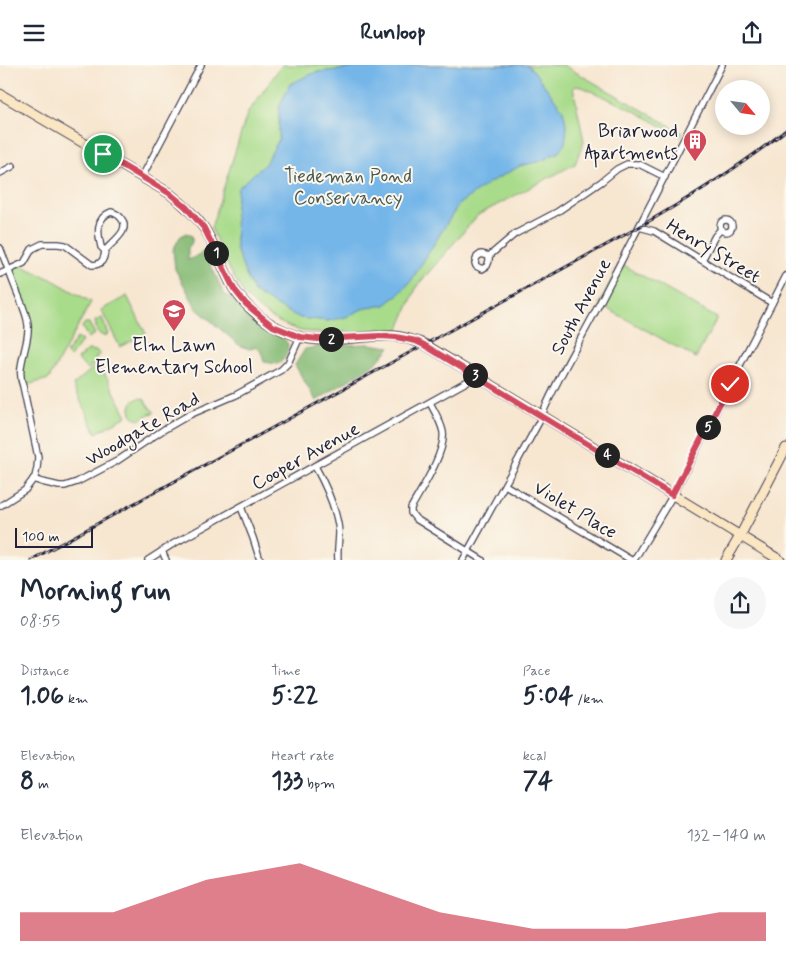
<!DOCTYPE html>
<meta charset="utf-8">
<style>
body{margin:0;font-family:Mynerve,sans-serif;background:#f6f6f7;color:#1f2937;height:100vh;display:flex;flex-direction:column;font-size:19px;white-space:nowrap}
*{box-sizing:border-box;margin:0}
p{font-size:16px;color:#747a83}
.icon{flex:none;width:28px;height:28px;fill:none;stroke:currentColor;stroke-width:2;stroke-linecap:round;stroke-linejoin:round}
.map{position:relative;height:495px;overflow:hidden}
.panel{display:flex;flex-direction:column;background:#fff;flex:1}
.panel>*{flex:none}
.needle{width:32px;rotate:119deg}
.buttons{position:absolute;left:715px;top:15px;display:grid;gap:10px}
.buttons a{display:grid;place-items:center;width:55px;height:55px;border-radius:50%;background:#fff;box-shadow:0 2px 12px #0003;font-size:25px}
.scale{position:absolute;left:15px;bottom:12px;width:78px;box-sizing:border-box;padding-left:5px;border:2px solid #22223b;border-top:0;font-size:14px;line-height:18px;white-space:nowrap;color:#22223b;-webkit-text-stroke:4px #fbf7ec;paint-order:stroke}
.pin{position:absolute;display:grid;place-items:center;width:42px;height:42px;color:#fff;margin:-21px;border:2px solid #fff;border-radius:50%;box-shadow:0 1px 5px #0007}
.km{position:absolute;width:25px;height:25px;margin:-12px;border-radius:50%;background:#222;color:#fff;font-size:14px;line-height:25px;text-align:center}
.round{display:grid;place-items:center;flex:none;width:52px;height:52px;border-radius:26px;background:#f6f6f7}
.overview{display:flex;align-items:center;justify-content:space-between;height:85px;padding:0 20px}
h1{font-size:28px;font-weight:800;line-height:38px}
.stats{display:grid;grid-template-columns:repeat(3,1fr);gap:8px;height:85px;padding:5px 20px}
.stats div{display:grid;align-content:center}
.stats b{font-size:25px;font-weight:800}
.stats small{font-size:14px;font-weight:400}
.stats p{font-size:14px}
.chart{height:140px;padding:10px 20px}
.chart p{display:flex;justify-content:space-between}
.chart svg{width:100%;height:90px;margin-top:5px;fill:#d1495b;opacity:.7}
header{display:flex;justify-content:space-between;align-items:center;height:65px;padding:0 20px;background:#fff;font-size:22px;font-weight:800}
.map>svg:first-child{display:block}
.green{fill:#a8db8a;stroke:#657e62}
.forest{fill:#86bb76;stroke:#546e58}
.water{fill:#74b6e9;stroke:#4b6c92}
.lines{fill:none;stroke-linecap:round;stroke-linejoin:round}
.street-casing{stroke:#423f51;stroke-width:8}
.secondary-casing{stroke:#423f51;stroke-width:11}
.street{stroke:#fff;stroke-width:5.5}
.secondary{stroke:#fbe6c4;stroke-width:9}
.rail-casing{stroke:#22223b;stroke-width:3}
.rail{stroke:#fbf7ec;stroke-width:1;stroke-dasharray:4;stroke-linecap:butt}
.route-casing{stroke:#fff;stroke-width:10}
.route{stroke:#d1495b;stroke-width:6}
.labels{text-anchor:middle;stroke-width:4;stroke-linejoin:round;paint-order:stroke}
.poi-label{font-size:19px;fill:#22223b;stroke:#fbf7ec;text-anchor:end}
.park-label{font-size:19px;fill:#4a5a53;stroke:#fbf7ec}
.street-label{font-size:19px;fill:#22223b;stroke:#fbf7ec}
</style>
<header><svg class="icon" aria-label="menu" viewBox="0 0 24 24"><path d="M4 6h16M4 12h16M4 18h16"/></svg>Runloop<svg class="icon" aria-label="share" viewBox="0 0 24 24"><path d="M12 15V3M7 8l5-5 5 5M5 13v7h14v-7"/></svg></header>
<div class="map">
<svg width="786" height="495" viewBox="0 0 786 495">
<rect width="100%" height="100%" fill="#fbf7ec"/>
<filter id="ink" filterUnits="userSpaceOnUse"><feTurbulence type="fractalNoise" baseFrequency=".02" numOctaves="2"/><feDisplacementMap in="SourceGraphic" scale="10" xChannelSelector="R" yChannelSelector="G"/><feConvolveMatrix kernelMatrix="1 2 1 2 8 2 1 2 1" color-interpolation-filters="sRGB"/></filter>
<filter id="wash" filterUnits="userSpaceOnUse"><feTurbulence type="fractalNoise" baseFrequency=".0096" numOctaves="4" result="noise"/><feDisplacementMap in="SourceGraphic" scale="20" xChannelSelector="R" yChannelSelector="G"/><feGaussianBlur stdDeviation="1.12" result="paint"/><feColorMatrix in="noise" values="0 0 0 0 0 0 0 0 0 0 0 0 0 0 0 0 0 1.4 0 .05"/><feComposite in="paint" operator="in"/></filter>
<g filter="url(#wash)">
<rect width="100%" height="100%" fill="#f7e6d0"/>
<g class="green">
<path d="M282 0H563L683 68 681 72 635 46 580 21 573 22 584 76 575 99 478 150 417 221 398 266 379 264 360 267 319 268 301 266 290 262 279 257 263 247 245 231 230 205 211 163 247 49Z"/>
<path d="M620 198 717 253 696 293 599 239Z"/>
<path d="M20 200 53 215 91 237 49 314 23 321 21 316 28 258 9 206Z"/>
<path d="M127 231 146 269 120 282 101 245Z"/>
<path d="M102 253 106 263V265L108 268 106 271H103L97 267 95 256Z"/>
<path d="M85 258H89L95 269 88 273 82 262Z"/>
<path d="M77 273 82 276 70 292 66 288Z"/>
<path d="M88 285 97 286 100 289 95 293 97 296 87 305 78 294Z"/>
<path d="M99 298 127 351 96 368 73 320Z"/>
<path d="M139 333 144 334 151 344 154 346V348L149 349 139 355C131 352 128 345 132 337Z"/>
</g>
<g class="forest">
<path d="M186 168 192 171V177L188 184V195C195 193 199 188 206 186L209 196 224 229 238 237 248 253 282 272 288 279C287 289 286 293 278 299L264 297 261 287 257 282 250 284 240 281 197 244 175 204 173 185 180 172Z"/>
<path d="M369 279 390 282 377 297 316 336 295 300 305 284 323 281Z"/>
</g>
<path class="water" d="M365 0H527L533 5 563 45 567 63 565 78 559 87 541 96 520 101 487 119 459 139 411 216 399 229 385 240 362 244 346 252 328 256 300 253 277 241 254 227 245 208 236 184 235 147 238 123 265 99 279 74V42L290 19 316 7 346 4Z"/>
</g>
<g filter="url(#ink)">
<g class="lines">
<g class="street-casing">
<g id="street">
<path d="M0 108 13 101"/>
<path d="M142 112 201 0"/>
<path d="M111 147C115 148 118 149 121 153 132 166 111 177 105 186L101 182C98 169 95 153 111 147Z"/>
<circle cx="726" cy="161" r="6"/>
<path d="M639 162 654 166 772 238"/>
<path d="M0 183C6 198 11 212 17 227 21 237 27 249 28 260 30 280 15 301 23 321L38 392 37 403 35 412 25 425 0 441"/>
<path d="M481 189 489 191V196L487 201 482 204 476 201 475 198 477 192Z"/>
<path d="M489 191 515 169 557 147 601 117 617 104 627 99H639L665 112"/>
<path d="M702 195 715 171 721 164"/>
<path d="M0 209 24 198 32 184 42 179H58L65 180 92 200C102 200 104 194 105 186"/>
<path d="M430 338C435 347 441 357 443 367 446 387 421 425 411 443V448L416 454 482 495"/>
<path d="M315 401C326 421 337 444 339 467 339 477 337 486 338 495"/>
<path d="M33 414 42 417 59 421H65L77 417 117 396 163 365 189 350 236 330 281 305 288 298 300 272"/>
<path d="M505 420 631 495"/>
<path d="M241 442 253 473 260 495"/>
<path d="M162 486 166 495"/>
<path d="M148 495 173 479 477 311"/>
<path d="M463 495 539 357C554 319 575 285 594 249 637 166 680 83 722 0"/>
<path d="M634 495 673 430 786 211"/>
</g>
</g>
<g class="secondary-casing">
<g id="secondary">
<path d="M0 29 169 128C182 138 194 149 204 163 210 172 214 183 219 193 224 203 228 214 234 224 249 247 271 262 297 271 327 281 364 269 395 271 405 272 415 276 424 279L780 495"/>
<path d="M726 495 740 471 786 383"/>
</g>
</g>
<use href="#street" class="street"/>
<use href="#secondary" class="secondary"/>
<g class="rail-casing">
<path id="rail" d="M31 495 639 162C690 133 740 102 786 65"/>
</g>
<use href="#rail" class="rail"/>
</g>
</g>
<g class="lines" filter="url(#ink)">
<g class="route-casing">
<path id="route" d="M103 89 169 128 186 142 204 163 234 224 246 239 264 254 273 261 300 272 318 274 380 271 396 272 416 276 424 280 672 430 730 319"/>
</g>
<use href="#route" class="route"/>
</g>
<defs>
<g id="building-pin" transform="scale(1.25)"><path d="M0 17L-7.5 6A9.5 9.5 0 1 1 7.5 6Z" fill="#d1495b" stroke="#fbf7ec"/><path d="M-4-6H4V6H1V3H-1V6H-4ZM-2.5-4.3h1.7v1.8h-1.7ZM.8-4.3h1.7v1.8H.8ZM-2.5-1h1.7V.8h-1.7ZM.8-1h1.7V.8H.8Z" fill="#fff"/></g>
<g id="school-pin" transform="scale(1.25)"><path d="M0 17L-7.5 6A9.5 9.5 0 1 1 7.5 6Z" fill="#d1495b" stroke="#fbf7ec"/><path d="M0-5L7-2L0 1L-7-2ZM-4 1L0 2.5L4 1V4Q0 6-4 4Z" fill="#fff"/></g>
</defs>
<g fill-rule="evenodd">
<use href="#building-pin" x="695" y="76"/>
<use href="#school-pin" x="174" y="246"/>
</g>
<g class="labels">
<g class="poi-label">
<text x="678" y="72">Briarwood<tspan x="678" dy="22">Apartments</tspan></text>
<text x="174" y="286" text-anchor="middle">Elm Lawn<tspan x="174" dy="22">Elementary School</tspan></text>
</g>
<g class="park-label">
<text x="348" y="117">Tiedeman Pond<tspan x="348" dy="22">Conservancy</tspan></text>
</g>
<g class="street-label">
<text transform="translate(714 185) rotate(31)" y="7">Henry Street</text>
<text transform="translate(580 241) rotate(-62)" y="7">South Avenue</text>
<text transform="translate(142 363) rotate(-30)" y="7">Woodgate Road</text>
<text transform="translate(305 390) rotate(-29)" y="7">Cooper Avenue</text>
<text transform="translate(576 444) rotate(31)" y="7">Violet Place</text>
</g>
</g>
</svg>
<div class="buttons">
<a><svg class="needle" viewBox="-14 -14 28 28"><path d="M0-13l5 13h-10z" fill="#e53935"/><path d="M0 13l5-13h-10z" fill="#747a83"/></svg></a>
</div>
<div class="scale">100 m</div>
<div class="pin" style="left:103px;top:89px;background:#1e9e55"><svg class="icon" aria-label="arrive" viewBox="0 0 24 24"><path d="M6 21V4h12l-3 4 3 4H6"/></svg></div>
<div class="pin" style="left:730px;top:319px;background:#d93025"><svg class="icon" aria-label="check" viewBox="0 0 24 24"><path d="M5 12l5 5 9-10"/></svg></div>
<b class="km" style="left:216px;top:188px">1</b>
<b class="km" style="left:331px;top:274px">2</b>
<b class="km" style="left:475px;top:310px">3</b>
<b class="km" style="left:607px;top:390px">4</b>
<b class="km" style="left:708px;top:362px">5</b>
</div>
<section class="panel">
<div class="overview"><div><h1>Morning run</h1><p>08:55</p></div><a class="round"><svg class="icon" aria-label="share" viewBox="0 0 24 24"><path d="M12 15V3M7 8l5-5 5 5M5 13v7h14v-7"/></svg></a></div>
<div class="stats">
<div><p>Distance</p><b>1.06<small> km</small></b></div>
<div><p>Time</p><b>5:22</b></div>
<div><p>Pace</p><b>5:04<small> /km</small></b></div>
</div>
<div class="stats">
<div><p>Elevation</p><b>8<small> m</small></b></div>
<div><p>Heart rate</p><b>133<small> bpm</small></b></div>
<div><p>kcal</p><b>74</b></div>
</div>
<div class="chart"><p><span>Elevation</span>132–140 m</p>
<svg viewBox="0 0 160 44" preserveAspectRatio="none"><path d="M0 44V30L10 30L20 30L30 22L40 14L50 10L60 6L70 14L80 22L90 30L100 34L110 38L120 38L130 38L140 34L150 30L160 30V44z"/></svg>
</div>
</section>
